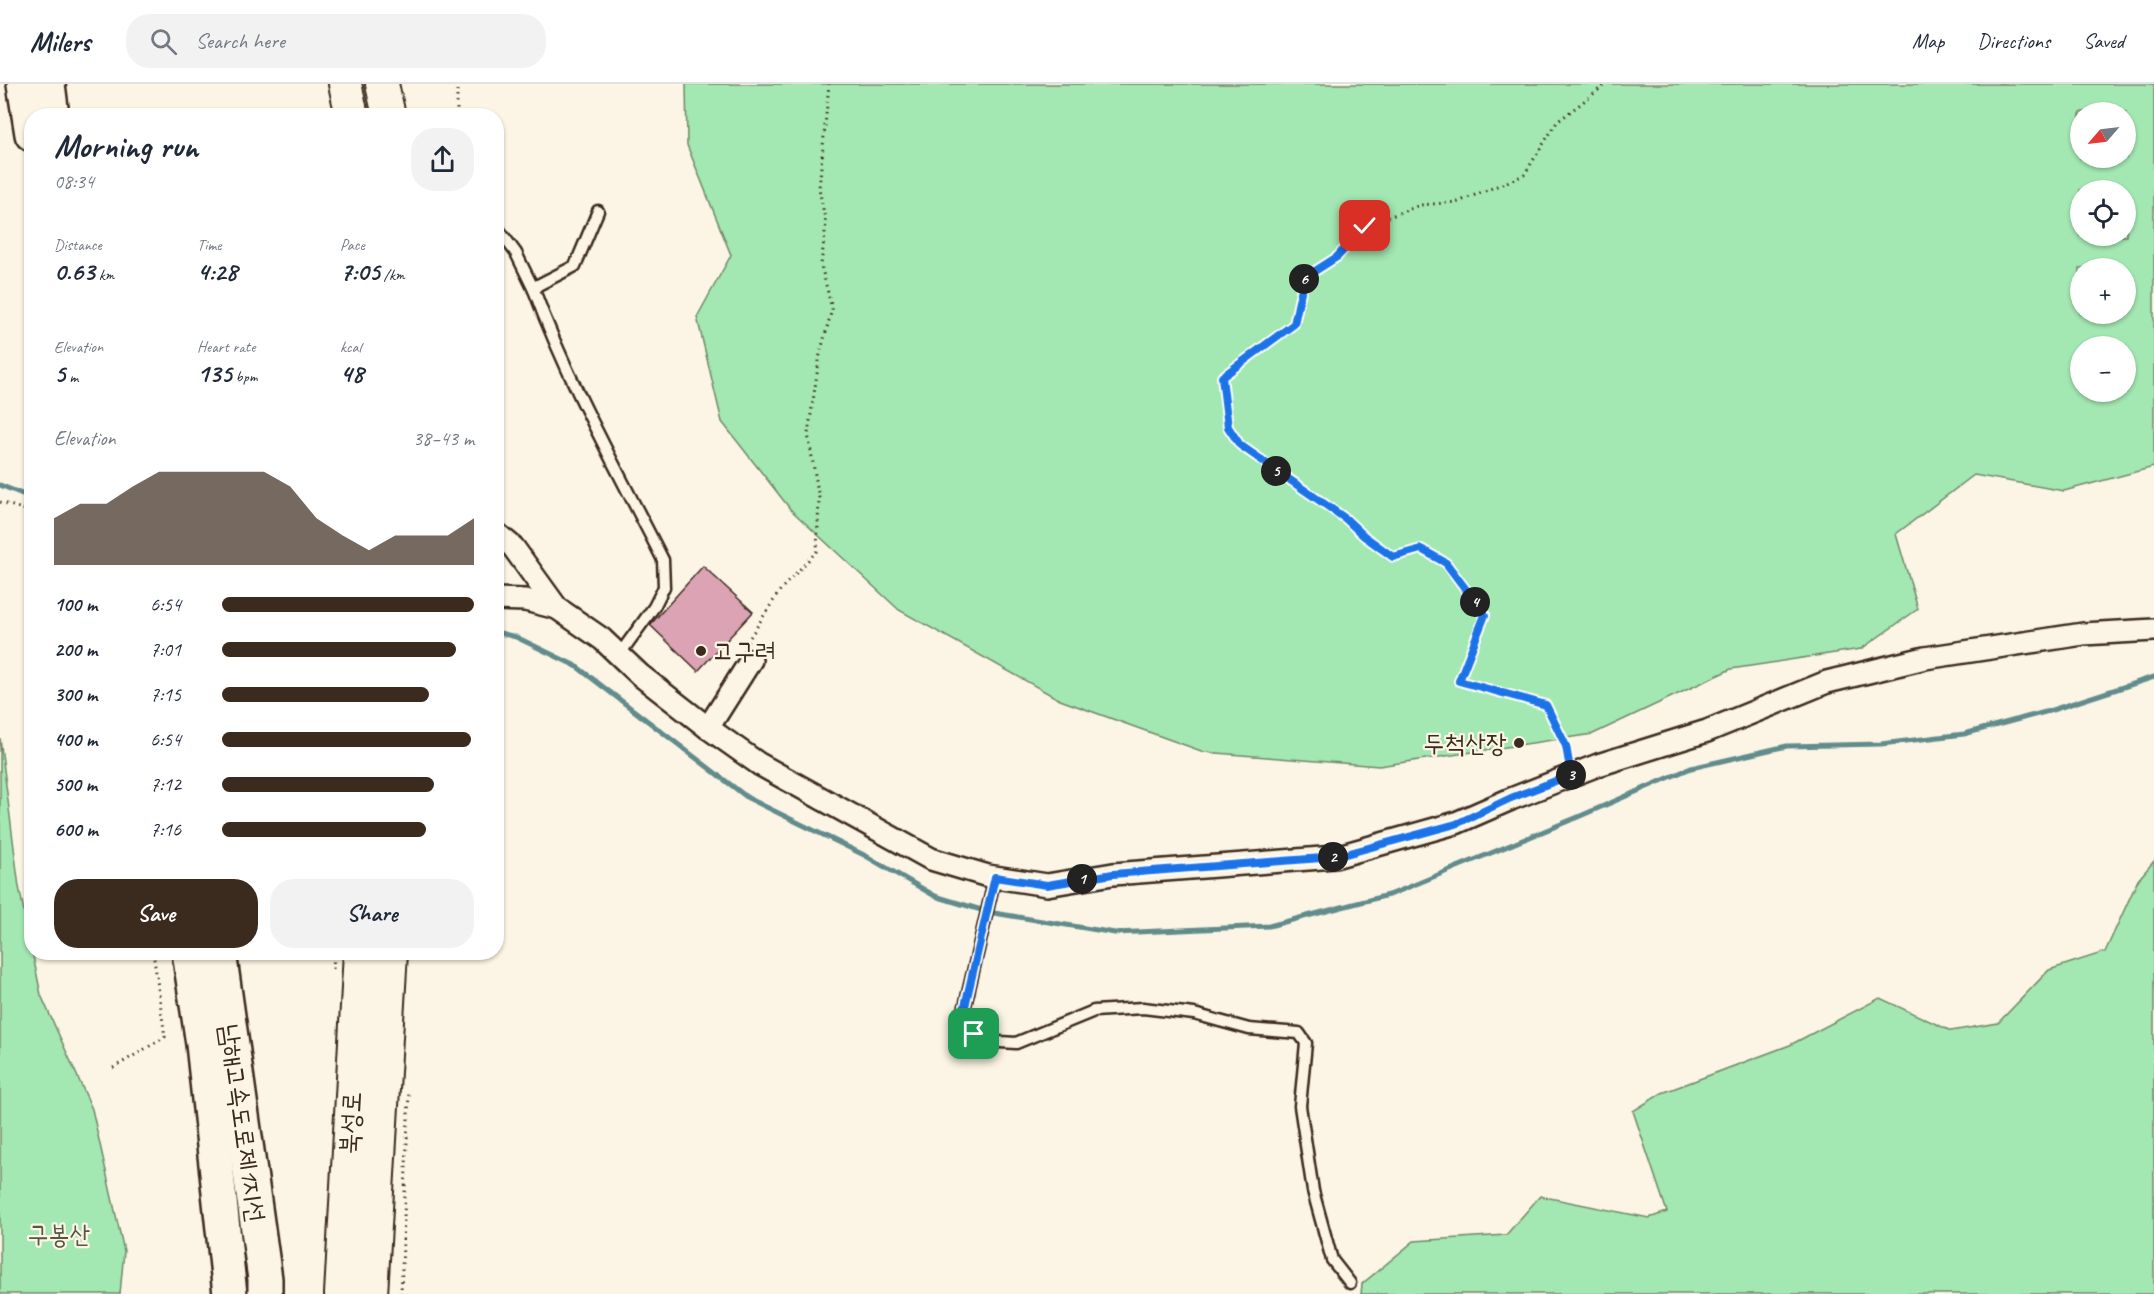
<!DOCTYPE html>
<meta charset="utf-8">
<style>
body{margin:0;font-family:Caveat,"Poor Story",sans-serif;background:#f2f2f3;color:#1f2937;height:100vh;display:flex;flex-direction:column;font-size:22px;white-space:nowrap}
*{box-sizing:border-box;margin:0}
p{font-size:20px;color:#747a83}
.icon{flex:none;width:33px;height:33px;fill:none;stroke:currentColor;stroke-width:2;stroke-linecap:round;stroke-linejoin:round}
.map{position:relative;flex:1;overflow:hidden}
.drawer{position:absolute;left:24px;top:24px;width:480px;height:852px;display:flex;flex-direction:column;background:#fff;border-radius:24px;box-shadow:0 2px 4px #0004}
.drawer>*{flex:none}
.needle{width:39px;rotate:242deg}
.buttons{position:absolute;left:2070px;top:18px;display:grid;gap:12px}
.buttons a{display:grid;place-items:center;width:66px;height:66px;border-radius:50%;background:#fff;box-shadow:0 2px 4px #0004;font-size:30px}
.pin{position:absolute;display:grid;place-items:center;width:51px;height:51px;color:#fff;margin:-26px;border-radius:12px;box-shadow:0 3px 9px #0006}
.km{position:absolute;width:30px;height:30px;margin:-15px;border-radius:50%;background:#222;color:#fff;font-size:16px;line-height:30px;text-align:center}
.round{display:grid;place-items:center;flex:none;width:63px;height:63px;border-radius:24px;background:#f2f2f3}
.overview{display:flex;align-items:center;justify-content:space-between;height:102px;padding:0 30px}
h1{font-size:33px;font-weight:600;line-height:45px}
.metrics{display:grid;grid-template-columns:repeat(3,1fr);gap:9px;height:102px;padding:6px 30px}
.metrics div{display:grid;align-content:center}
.metrics b{font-size:26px;font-weight:600}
.metrics small{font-size:16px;font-weight:400}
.metrics p{font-size:16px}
.chart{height:168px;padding:12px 30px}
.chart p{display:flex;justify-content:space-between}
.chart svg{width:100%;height:108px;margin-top:6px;fill:#3b2a1e;opacity:.7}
.action{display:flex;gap:12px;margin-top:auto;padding:12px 30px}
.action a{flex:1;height:69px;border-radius:24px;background:#3b2a1e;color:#fff;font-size:24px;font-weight:600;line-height:69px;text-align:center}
.action a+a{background:#f2f2f3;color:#1f2937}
ul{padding:0 30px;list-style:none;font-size:20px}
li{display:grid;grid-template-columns:96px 72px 1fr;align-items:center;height:45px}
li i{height:15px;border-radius:8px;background:#3b2a1e}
header{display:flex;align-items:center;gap:36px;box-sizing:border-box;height:84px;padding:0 30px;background:#fff;border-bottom:2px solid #e0e1e3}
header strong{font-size:28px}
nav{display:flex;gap:33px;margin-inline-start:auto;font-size:21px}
.search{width:420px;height:54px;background:#f2f2f3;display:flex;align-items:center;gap:15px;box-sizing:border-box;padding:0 21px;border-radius:24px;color:#747a83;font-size:22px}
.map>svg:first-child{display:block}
.green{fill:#a3e7b2;stroke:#6f8868;stroke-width:1.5;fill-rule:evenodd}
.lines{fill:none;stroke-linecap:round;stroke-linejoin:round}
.stream{stroke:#628c8c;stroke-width:5}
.building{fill:#dba3b4;stroke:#3b2a1e;stroke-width:1.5}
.lane-casing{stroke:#3b2a1e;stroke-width:15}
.street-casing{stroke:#3b2a1e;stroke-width:26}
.primary-casing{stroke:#3b2a1e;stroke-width:36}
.highway-casing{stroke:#3b2a1e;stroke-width:38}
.path{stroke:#3b2a1e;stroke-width:3;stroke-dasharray:1.5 4.5;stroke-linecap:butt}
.lane{stroke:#fcf5e5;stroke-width:10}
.street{stroke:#fcf5e5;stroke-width:21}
.primary{stroke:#fcf5e5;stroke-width:32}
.highway{stroke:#fcf5e5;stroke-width:33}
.route-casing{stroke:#fff;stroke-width:12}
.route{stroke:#1a73e8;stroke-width:8}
.poi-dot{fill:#3b2a1e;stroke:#fcf5e5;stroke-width:2}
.labels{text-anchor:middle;stroke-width:4.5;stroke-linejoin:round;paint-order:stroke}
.poi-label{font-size:26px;fill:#3b2a1e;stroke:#fcf5e5;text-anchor:start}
.street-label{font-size:26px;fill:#3b2a1e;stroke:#fcf5e5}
.park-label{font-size:26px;fill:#555943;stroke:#fcf5e5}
</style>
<header>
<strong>Milers</strong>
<div class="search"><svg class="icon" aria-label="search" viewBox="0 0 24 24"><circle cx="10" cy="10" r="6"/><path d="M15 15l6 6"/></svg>Search here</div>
<nav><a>Map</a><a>Directions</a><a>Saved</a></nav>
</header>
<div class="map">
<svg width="2154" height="1210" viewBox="0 0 2154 1210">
<rect width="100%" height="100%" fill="#fcf5e5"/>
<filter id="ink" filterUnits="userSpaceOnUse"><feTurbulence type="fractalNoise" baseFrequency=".0167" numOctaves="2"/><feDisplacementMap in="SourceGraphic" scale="12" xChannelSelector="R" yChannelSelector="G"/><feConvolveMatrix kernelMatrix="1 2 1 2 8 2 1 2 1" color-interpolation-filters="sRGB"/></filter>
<g filter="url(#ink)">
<g class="green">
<path d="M686 0H2154V383L2064 407 1974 391 1896 450 1918 525 1861 565 1731 585 1593 650 1379 682 1204 668 1060 616 899 526 791 426 722 338 697 233 731 171 687 61ZM2080 28H2126V74H2080ZM2080 106H2126V152H2080ZM2080 184H2126V230H2080ZM2080 262H2126V308H2080Z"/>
<path d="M0 654 19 803 41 911 92 1025 124 1167 120 1210H0Z"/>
<path d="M2154 777V1210H1361L1362 1200 1414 1157 1506 1151 1540 1112 1649 1134 1667 1128 1633 1027 1662 1009 1790 961 1880 914 1951 947 1998 939 2049 886 2105 868 2138 796Z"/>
</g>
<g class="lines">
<g class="stream">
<path d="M0 401 32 414"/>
<path d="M496 548 516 553 576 582 748 714 866 772 935 812 988 828 1115 849 1269 842 1392 810 1578 733 1691 684 1787 662 1881 660 1964 650 2049 627 2154 593"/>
</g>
</g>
<path class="building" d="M703 482 753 528 698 587 650 541Z"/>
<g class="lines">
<g class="lane-casing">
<g id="lane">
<path d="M598 127 575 182 538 201 534 206C569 300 618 387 663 476L664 503 654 523 619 571"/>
<path d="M496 142 516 169 534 206"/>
<path d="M995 793 962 935 974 949 981 955 1000 958 1016 959 1094 927 1143 924 1194 930 1249 945 1299 949 1306 959 1300 1022 1313 1107 1332 1176 1350 1199"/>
</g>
</g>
<g class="street-casing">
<g id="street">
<path d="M496 449 513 463 557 524"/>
<path d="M496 515 525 516 557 524 602 555 640 591 708 644"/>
<path d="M751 576 708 644 759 680 931 775 988 792 1047 801 1113 790 1335 773 1456 739 1511 715 1598 681 1707 647 1827 598 1925 574 2083 550 2154 546"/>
</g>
</g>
<g class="primary-casing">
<g id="primary">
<path d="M345 0 352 32"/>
<path d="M382 0 389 32"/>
<path d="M341 1210 360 868"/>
<path d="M371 1210 391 868"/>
</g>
</g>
<g class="highway-casing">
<g id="highway">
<path d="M24 0 32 50"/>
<path d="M48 0 52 32"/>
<path d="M189 868 203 960 230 1210"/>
<path d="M219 868 265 1195V1210"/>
</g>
</g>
<g class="path">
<path d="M457 0V32"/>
<path d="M0 418 32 428"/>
<path d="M747 558 781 505 817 467 819 414 808 350 820 270 832 225 821 181 826 140 819 104 829 0"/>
<path d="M1568 675 1566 662 1546 621 1459 597 1485 531 1446 479 1421 465 1393 473 1364 452 1346 435 1240 361 1228 343 1222 293 1294 240 1304 194 1337 173 1365 142 1420 121 1458 118 1524 91 1557 38 1606 0"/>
<path d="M333 885 334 868"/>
<path d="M113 984 165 953 153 868"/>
<path d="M401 1210 409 1008"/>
</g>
<use href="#lane" class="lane"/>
<use href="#street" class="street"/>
<use href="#primary" class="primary"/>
<use href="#highway" class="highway"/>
</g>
</g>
<g class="lines" filter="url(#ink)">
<g class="route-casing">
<path id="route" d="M974 950 962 935 995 793 1047 801 1113 790 1335 773 1456 740 1511 714 1571 691 1566 662 1546 621 1459 597 1485 531 1446 479 1421 465 1393 473 1364 452 1346 435 1240 361 1228 343 1222 293 1294 240 1304 194 1337 173 1365 142"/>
</g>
<use href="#route" class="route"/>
</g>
<g class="poi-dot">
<circle cx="701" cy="567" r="6"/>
<circle cx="1519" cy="659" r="6"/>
</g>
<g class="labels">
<g class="poi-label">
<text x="713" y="576">고구려</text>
<text x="1507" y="668" text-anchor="end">두척산장</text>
</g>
<g class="street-label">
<text transform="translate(243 1039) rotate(82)" y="9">남해고속도로제1지선</text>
<text transform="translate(350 1039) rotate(-87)" y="9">북성로</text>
</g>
<g class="park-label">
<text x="59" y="1159">구봉산</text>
</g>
</g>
</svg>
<div class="buttons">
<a><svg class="needle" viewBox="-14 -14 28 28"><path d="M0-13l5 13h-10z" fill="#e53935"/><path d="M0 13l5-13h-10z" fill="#747a83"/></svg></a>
<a><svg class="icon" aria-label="locate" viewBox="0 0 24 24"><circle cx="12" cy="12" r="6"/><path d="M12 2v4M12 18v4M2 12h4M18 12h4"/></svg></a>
<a>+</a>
<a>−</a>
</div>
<div class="pin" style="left:974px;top:950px;background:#1e9e55"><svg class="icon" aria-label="arrive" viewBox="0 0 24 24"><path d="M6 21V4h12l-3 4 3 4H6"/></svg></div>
<div class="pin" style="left:1365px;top:142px;background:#d93025"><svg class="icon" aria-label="check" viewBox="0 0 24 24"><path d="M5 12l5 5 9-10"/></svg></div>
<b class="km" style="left:1082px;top:795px">1</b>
<b class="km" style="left:1333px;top:773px">2</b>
<b class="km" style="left:1571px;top:691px">3</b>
<b class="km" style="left:1475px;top:518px">4</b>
<b class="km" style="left:1276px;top:387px">5</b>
<b class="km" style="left:1304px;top:195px">6</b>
<section class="drawer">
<div class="overview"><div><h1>Morning run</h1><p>08:34</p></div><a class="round"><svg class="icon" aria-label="share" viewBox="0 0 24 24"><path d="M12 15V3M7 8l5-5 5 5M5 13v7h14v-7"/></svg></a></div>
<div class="metrics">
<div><p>Distance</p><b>0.63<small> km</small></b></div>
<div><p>Time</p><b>4:28</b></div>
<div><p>Pace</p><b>7:05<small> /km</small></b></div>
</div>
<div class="metrics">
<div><p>Elevation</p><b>5<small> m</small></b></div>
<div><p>Heart rate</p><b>135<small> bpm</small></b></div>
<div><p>kcal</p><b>48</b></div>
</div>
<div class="chart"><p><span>Elevation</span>38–43 m</p>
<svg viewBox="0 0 160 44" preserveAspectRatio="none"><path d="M0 44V25L10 19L20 19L30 12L40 6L50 6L60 6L70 6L80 6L90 12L100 25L110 32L120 38L130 32L140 32L150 32L160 25V44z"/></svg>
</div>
<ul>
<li><b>100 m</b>6:54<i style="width:100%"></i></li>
<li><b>200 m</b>7:01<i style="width:93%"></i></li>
<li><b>300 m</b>7:15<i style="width:82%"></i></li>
<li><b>400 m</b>6:54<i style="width:99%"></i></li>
<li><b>500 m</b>7:12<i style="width:84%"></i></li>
<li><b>600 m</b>7:16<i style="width:81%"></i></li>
</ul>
<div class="action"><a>Save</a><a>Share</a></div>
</section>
</div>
